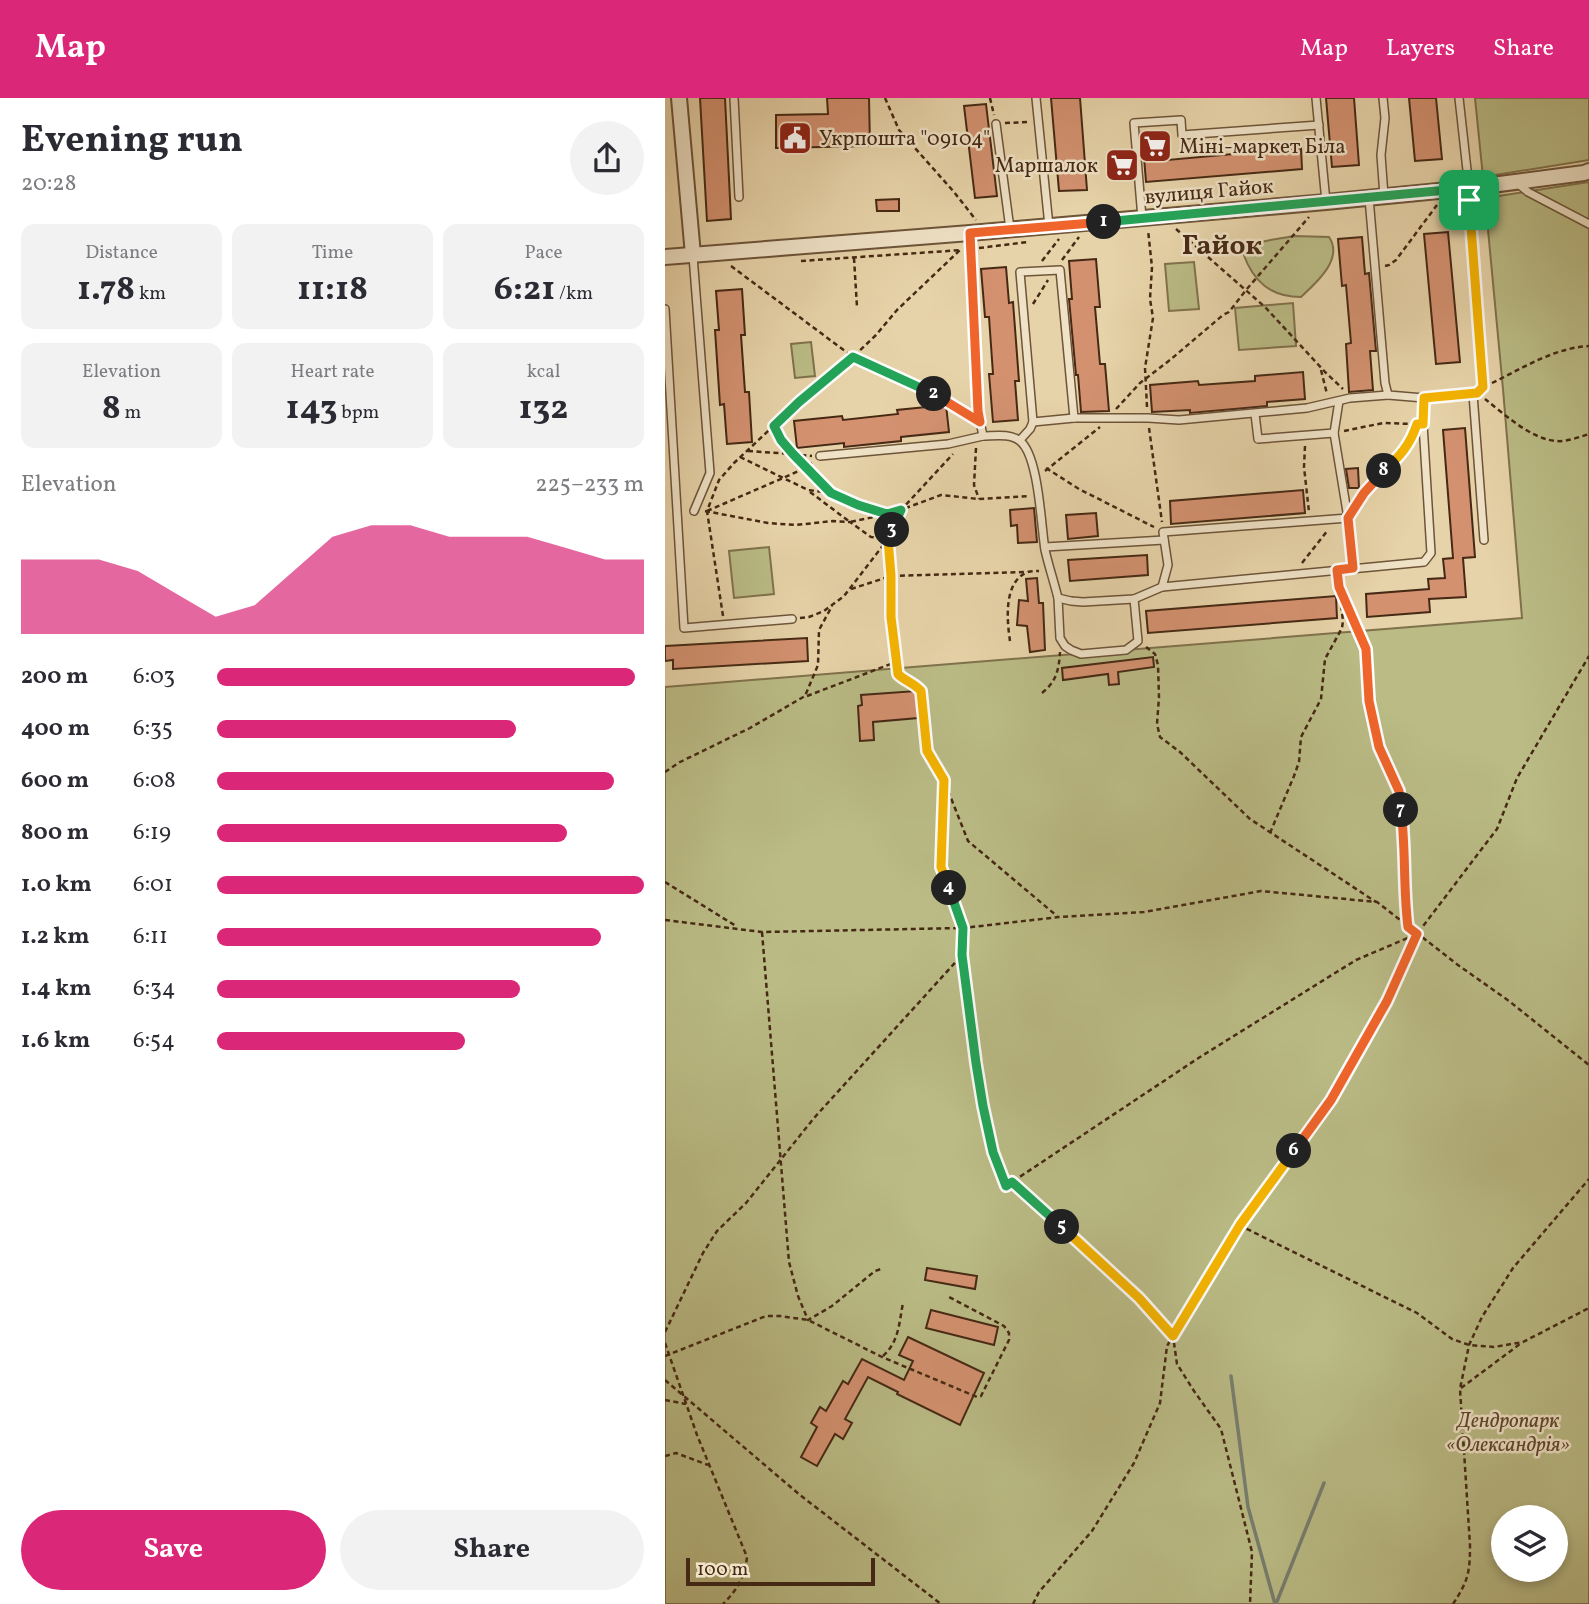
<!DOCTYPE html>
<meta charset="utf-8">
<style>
body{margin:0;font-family:Vollkorn,serif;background:#f2f2f3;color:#2b2b33;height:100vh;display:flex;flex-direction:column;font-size:26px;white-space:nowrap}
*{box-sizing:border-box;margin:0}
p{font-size:23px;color:#7c7c81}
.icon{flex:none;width:38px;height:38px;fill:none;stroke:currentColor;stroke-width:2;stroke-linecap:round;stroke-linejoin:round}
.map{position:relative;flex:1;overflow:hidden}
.drawer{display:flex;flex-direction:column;background:#fff;width:665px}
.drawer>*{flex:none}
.fabs{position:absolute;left:826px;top:1407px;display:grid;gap:14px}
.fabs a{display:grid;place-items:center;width:77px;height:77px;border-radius:50%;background:#fff;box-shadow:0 4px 10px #0003;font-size:35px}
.scale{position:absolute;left:21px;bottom:18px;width:189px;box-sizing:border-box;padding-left:7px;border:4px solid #462914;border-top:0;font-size:19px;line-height:24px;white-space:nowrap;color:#462914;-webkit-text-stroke:5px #efe2c7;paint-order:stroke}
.pin{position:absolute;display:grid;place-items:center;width:60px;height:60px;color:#fff;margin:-30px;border-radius:14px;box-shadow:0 4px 10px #0006}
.km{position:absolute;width:35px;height:35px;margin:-18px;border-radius:50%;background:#222;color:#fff;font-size:19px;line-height:35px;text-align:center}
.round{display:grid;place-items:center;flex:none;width:74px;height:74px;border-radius:37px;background:#f2f2f3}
.overview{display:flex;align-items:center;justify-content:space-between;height:119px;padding:0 21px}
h1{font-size:38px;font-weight:700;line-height:52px}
.metrics{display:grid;grid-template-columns:repeat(3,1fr);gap:10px;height:119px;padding:7px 21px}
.metrics div{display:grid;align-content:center;border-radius:14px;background:#f2f2f3;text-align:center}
.metrics b{font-size:35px;font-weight:700}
.metrics small{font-size:19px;font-weight:400}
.metrics p{font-size:19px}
.chart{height:196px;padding:14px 21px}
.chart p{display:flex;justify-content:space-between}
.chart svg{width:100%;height:126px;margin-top:7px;fill:#db2777;opacity:.7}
.action{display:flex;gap:14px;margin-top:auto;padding:14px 21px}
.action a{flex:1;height:80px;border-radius:42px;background:#db2777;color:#fff;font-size:28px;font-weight:700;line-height:80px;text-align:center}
.action a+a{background:#f2f2f3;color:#2b2b33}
ul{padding:0 21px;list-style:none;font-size:23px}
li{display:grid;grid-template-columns:112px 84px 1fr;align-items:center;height:52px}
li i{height:18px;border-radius:9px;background:#db2777}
header{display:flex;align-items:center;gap:42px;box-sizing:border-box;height:98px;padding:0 35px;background:#db2777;color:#fff}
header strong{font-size:33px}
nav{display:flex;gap:38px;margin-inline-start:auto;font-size:24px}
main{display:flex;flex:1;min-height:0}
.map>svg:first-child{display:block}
.green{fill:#babb85;stroke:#80724c;stroke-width:2;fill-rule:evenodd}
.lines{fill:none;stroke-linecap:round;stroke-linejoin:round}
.stream{stroke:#777e6f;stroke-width:3.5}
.building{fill:#d39170;stroke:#462914;stroke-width:2}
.lane-casing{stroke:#6e5439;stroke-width:10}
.street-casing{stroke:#6e5439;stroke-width:18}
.path{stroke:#462914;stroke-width:2.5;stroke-dasharray:5 3.5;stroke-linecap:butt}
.lane{stroke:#efe2c7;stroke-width:7}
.street{stroke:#efe2c7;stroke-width:14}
.split-1-casing{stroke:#fff;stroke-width:14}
.split-2-casing{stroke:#fff;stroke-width:14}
.split-3-casing{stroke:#fff;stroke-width:14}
.split-4-casing{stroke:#fff;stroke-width:14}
.split-5-casing{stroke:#fff;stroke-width:14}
.split-6-casing{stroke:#fff;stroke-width:14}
.split-7-casing{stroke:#fff;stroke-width:14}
.split-8-casing{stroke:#fff;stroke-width:14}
.split-9-casing{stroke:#fff;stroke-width:14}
.split-1{stroke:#22a559;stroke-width:9}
.split-2{stroke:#f0652b;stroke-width:9}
.split-3{stroke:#22a559;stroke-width:9}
.split-4{stroke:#f5b400;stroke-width:9}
.split-5{stroke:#22a559;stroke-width:9}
.split-6{stroke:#f5b400;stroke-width:9}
.split-7{stroke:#f0652b;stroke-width:9}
.split-8{stroke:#f0652b;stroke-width:9}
.split-9{stroke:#f5b400;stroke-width:9}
.labels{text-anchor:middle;stroke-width:5;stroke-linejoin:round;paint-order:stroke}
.poi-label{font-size:21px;fill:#462914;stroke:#efe2c7;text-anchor:start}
.street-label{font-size:21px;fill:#462914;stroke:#efe2c7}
.park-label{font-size:21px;font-style:italic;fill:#5d462b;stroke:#efe2c7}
.district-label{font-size:28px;font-weight:bold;fill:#462914;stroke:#efe2c7}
</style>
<header>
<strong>Map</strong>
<nav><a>Map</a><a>Layers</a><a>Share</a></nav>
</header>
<main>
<section class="drawer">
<div class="overview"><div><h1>Evening run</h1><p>20:28</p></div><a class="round"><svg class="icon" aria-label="share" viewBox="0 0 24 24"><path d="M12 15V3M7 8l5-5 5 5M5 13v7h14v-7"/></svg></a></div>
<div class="metrics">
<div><p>Distance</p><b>1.78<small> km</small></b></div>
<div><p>Time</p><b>11:18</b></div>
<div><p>Pace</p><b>6:21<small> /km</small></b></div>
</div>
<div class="metrics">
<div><p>Elevation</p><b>8<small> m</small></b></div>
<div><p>Heart rate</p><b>143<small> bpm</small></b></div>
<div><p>kcal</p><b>132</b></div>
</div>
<div class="chart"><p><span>Elevation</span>225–233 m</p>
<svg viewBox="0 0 160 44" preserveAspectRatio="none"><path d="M0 44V18L10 18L20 18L30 22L40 30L50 38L60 34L70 22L80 10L90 6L100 6L110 10L120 10L130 10L140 14L150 18L160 18V44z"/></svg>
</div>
<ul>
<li><b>200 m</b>6:03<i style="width:98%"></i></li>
<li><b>400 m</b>6:35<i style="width:70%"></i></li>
<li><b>600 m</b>6:08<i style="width:93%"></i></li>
<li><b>800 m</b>6:19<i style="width:82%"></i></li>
<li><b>1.0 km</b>6:01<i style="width:100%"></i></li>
<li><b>1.2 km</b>6:11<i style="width:90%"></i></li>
<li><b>1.4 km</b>6:34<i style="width:71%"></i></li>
<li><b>1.6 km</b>6:54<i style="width:58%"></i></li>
</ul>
<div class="action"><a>Save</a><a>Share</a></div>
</section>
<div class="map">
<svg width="924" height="1506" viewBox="0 0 924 1506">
<rect width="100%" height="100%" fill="#e7d3a9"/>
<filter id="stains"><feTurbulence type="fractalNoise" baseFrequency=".00286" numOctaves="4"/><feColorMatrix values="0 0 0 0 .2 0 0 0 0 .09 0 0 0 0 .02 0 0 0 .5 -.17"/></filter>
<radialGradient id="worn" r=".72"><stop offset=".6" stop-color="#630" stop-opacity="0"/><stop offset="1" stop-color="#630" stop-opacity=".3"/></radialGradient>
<g class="green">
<path d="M810 0H924V62L818 79Z"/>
<path d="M924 84V1506H0V589L857 520 838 291 820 100ZM838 1419H891V1472H838Z"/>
<path d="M629 138 664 139C679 161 651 185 636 199 605 199 588 183 578 155 588 142 614 141 629 138Z"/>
<path d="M529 164 534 211 504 213 500 166Z"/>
<path d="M628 205 631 248 574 252 570 210Z"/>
<path d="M146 244 150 278 130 280 126 246Z"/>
<path d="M104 449 109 496 69 500 64 453Z"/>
</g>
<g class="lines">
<g class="stream">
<path d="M566 1278 583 1409 610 1506"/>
<path d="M611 1506 659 1385"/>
</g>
</g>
<g class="building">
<path d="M35 0H60L66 121 42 123Z"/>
<path d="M162 0H204L205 48 111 50V17L163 16Z"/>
<path d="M386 0H415L422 92 394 93Z"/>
<path d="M661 0H689L694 67 667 69Z"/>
<path d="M744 0H771L777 61 750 63Z"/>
<path d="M321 6 332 98 310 100 299 8Z"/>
<path d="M501 33 503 62 636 50 637 71 481 84 477 34Z"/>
<path d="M234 101V113H212L211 102Z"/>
<path d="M783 134 795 264 771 266 759 136Z"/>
<path d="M697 139 700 176 704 175 711 253H705L708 292 684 294 681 246 686 245 681 187 677 188 673 141Z"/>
<path d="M431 161 435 209H430L435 266H440L444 313 416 314 413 277H411L404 201H407L404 163Z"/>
<path d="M341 169 344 205 348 204 354 283H350L353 322 328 324 324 276H328L324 219H320L316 171Z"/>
<path d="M77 191 80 237H76L80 294H84L87 344 62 346 59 306 55 307 50 232H54L51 193Z"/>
<path d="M638 274 640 301 602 304V308L525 315V312L487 314 485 287 533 283 534 287 590 283V278Z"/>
<path d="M281 307 284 334 236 339V343L179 349V345L132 350 129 323 177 318 178 322 233 316 232 312Z"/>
<path d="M800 330 810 459 798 460 801 499 764 501 765 514 702 519 701 496 764 491 763 481 780 480 778 461 788 460 778 332Z"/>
<path d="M693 370 694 390H684L681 371Z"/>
<path d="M638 392 640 415 506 426 505 403Z"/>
<path d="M369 410 372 444 353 445 352 427 346 428 345 412Z"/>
<path d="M431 415 433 438 403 441 401 417Z"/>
<path d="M482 457 483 477 405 483 403 462Z"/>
<path d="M372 480 374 505H378L380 552 365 554 362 528 352 527 354 502 363 503 361 481Z"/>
<path d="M671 498 672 520 483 535 481 513Z"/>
<path d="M142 540 143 563 8 571V562L0 563V548Z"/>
<path d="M488 559 489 569 453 574 454 586 444 587 443 576 398 582 397 570Z"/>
<path d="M251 593 253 620 208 624 209 642 195 643 193 608 197 607 196 597Z"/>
<path d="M262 1170 312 1178 310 1191 260 1182Z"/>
<path d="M266 1212 333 1229 329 1247 261 1230Z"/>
<path d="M243 1239 319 1275 295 1327 232 1296 233 1294 203 1279 180 1321 187 1325 178 1341 170 1336 152 1368 136 1359 152 1329 146 1325 155 1309 161 1313 178 1283 183 1286 197 1261 239 1282 248 1263 234 1257Z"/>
</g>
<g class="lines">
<g class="lane-casing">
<g id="lane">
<path d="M69 0 74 99"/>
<path d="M371 0 384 128"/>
<path d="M651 0 661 104"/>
<path d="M718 0 720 20 716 57 719 98"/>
<path d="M331 26 345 131"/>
<path d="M851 84 863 94 924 126"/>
<path d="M704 100 720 285 723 297 759 300"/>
<path d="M477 120 469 25 516 22 517 37 654 27"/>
<path d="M305 135 313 313 318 338C329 338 345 335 355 343 374 358 376 428 380 452 384 469 389 484 393 500L406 503 418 504 469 501 497 489"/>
<path d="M28 158 45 375 29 413"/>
<path d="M0 211 19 530 127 521"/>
<path d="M808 296 819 442"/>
<path d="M590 316 593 341 669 335 674 303"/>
<path d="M368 324 409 320H483L514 322 642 310 685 300 723 297"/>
<path d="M669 335 683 420"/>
<path d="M355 342 365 331 368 324 355 174 395 172 409 320"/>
<path d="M155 358 283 346 318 338"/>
<path d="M380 449 499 442"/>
<path d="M688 470 683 420 498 434 503 467 497 489 759 464 766 455 758 326 759 300 812 295 818 289 804 90 794 0"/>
<path d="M393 500 395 540 400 548 406 552 416 556 461 552 473 543 469 501"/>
</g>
</g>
<g class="street-casing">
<g id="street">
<path d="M14 0 28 157"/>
<path d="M0 159 305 135 661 104 804 90 919 75 924 73"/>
</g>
</g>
<g class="path">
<path d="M220 0 234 32 289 94 311 122"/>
<path d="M325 0 329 17"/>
<path d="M340 25 365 24"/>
<path d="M511 131 600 209 660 274 678 291"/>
<path d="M314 150 363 144"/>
<path d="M189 160 192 209"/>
<path d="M397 162 414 139"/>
<path d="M136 163 297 152"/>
<path d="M377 163 394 141"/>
<path d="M66 168 188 259 278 300 305 317"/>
<path d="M720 168 724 167 731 162 772 107"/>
<path d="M368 206 383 182"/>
<path d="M656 272 662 296"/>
<path d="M827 285C858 270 889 250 924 248"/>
<path d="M820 301C839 316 867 342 892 343 902 344 914 339 924 336"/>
<path d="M482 309 480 270 488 220 485 201 487 169 483 132"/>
<path d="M451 311 475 285 505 262 558 217 564 214 581 192 644 119"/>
<path d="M109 328 116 342 128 356 147 358"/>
<path d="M484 330 497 424"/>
<path d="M679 333 718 325 749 326"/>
<path d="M640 348 639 369 644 414"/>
<path d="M311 350 309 387 314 401"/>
<path d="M83 353 128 356 164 394"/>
<path d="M75 359 143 392 166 395 193 407 222 417 276 397 314 401 364 398"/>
<path d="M381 370 414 391 489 429"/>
<path d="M380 373 435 329"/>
<path d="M145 394 185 424 219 417"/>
<path d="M690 408C698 397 706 386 715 376 727 364 740 354 748 338"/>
<path d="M40 413 103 425 131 427 168 423 185 424 206 439 223 441 226 478V519L233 576C240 583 249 585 256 593L262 653 279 682 276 769 298 830 297 857 311 965 328 1054 341 1088V1092"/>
<path d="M42 413 118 380 140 370 147 365"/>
<path d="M637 465 663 432"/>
<path d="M674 489 701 551 703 603 714 649 734 693 739 737 740 804 743 828"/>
<path d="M186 491 226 478 362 474"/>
<path d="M58 518 42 413 54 382 69 365 134 304 188 259 211 237 232 212 295 152"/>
<path d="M135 520 144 519 159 513 179 498 223 441 236 412 288 356"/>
<path d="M345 543C342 523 338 483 363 474 366 473 370 473 374 473"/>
<path d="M481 549 490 556 493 567 494 599 492 626 495 639 515 654 585 721 711 804"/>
<path d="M377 595C391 584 394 572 395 554"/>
<path d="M142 598 231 564"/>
<path d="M0 674 15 664 85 630 140 598 153 567 154 532 167 508"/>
<path d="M280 685 303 743 392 818"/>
<path d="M605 735 629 678 634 664 636 639 656 601 660 561 677 530 678 523 673 482"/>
<path d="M0 784 71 828"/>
<path d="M0 822 97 834 298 830 394 819 479 814 596 793 712 804 793 867 844 903 924 967"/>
<path d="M97 834 124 1164 133 1198 143 1222 167 1208 210 1173 216 1171"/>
<path d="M347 1084 474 1201 508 1238 512 1266 529 1293 556 1331 587 1454 585 1506"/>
<path d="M341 1088 535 959 691 862 752 836"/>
<path d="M574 1127 752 1215 787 1241 804 1247 829 1249 858 1244 924 1210"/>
<path d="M0 1234 38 1155 52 1133 81 1105 149 1020 297 857"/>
<path d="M0 1245 32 1337 82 1459C80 1479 72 1492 58 1506"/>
<path d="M0 1258 101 1218H115L143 1222 217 1259 312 1299 316 1298 344 1242V1235L339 1228 284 1199"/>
<path d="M218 1258C234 1244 234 1225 238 1205"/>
<path d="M0 1282 135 1397 276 1506"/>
<path d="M796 1290 855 1246"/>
<path d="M0 1302 21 1306"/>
<path d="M0 1358 11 1355 43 1367"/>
<path d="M368 1506 374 1494 427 1433 469 1365 495 1305 502 1248 574 1127 666 1002 721 903 752 836 832 731 852 680 924 558"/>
<path d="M788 1506C803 1483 805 1475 805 1447L795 1291 804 1247 817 1219 848 1170 924 1081"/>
</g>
<use href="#lane" class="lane"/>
<use href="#street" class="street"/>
</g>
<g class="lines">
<g class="split-1-casing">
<path id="split-1" d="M439 124 804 90V102"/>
</g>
<g class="split-2-casing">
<path id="split-2" d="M269 296 315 324 313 313 305 135 439 124"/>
</g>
<g class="split-3-casing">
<path id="split-3" d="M227 432 236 412 222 416 193 407 166 395 128 356 116 342 109 328 134 304 188 259 269 296"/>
</g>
<g class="split-4-casing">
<path id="split-4" d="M227 432 223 441 226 478V519L233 576C240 583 249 585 256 593L262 653 279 682 276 769 284 790"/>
</g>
<g class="split-5-casing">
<path id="split-5" d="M284 790 298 830 297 857 311 965 318 1008 328 1054 341 1088 347 1084 397 1129"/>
</g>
<g class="split-6-casing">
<path id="split-6" d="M397 1129 474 1200 508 1238 575 1127 629 1053"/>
</g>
<g class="split-7-casing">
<path id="split-7" d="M629 1053 666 1002 722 903 752 836 743 829C738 790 741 751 736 712"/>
</g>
<g class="split-8-casing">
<path id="split-8" d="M719 373 699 395 683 420 688 470 672 472 674 489 701 551 704 603 714 649 734 693 736 712"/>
</g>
<g class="split-9-casing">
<path id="split-9" d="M719 373C735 358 745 347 752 326H758L759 300 812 295 818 289 804 102"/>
</g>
<use href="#split-1" class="split-1"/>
<use href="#split-2" class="split-2"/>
<use href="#split-3" class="split-3"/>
<use href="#split-4" class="split-4"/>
<use href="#split-5" class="split-5"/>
<use href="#split-6" class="split-6"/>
<use href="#split-7" class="split-7"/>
<use href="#split-8" class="split-8"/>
<use href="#split-9" class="split-9"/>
</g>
<defs>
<g id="civic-square" transform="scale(1.75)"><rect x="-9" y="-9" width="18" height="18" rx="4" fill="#8f2418" stroke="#efe2c7"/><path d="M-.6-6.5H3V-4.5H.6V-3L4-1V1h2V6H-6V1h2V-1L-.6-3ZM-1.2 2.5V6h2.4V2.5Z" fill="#fff"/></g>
<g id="supermarket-square" transform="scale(1.75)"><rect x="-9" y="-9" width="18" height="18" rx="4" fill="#8f2418" stroke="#efe2c7"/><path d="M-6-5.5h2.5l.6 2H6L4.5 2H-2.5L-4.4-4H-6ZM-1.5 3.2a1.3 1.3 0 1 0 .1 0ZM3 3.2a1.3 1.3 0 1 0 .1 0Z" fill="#fff"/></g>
</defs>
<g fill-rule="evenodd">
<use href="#civic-square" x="130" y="40"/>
<use href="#supermarket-square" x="490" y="48"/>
<use href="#supermarket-square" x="457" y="67"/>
</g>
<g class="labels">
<g class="poi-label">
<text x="154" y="47">Укрпошта "09104"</text>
<text x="514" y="55">Міні-маркет Біла</text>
<text x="433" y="74" text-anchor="end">Маршалок</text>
</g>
<g class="street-label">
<text transform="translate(544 93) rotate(-5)" y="7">вулиця Гайок</text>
</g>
<g class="park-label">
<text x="843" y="1329">Дендропарк<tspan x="843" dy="24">«Олександрія»</tspan></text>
</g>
<g class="district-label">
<text x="557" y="156">Гайок</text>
</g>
</g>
<rect width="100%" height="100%" filter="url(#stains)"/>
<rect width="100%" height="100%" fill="url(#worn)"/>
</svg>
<div class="fabs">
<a><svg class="icon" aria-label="layers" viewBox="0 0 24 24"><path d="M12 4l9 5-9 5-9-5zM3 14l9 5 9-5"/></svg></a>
</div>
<div class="scale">100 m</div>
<div class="pin" style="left:804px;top:102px;background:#1e9e55"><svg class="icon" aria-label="arrive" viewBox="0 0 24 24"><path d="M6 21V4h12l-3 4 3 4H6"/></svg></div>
<b class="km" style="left:439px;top:124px">1</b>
<b class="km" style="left:269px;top:296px">2</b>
<b class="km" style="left:227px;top:432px">3</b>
<b class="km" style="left:284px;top:790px">4</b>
<b class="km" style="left:397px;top:1129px">5</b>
<b class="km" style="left:629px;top:1053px">6</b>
<b class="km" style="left:736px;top:712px">7</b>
<b class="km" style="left:719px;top:373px">8</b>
</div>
</main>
